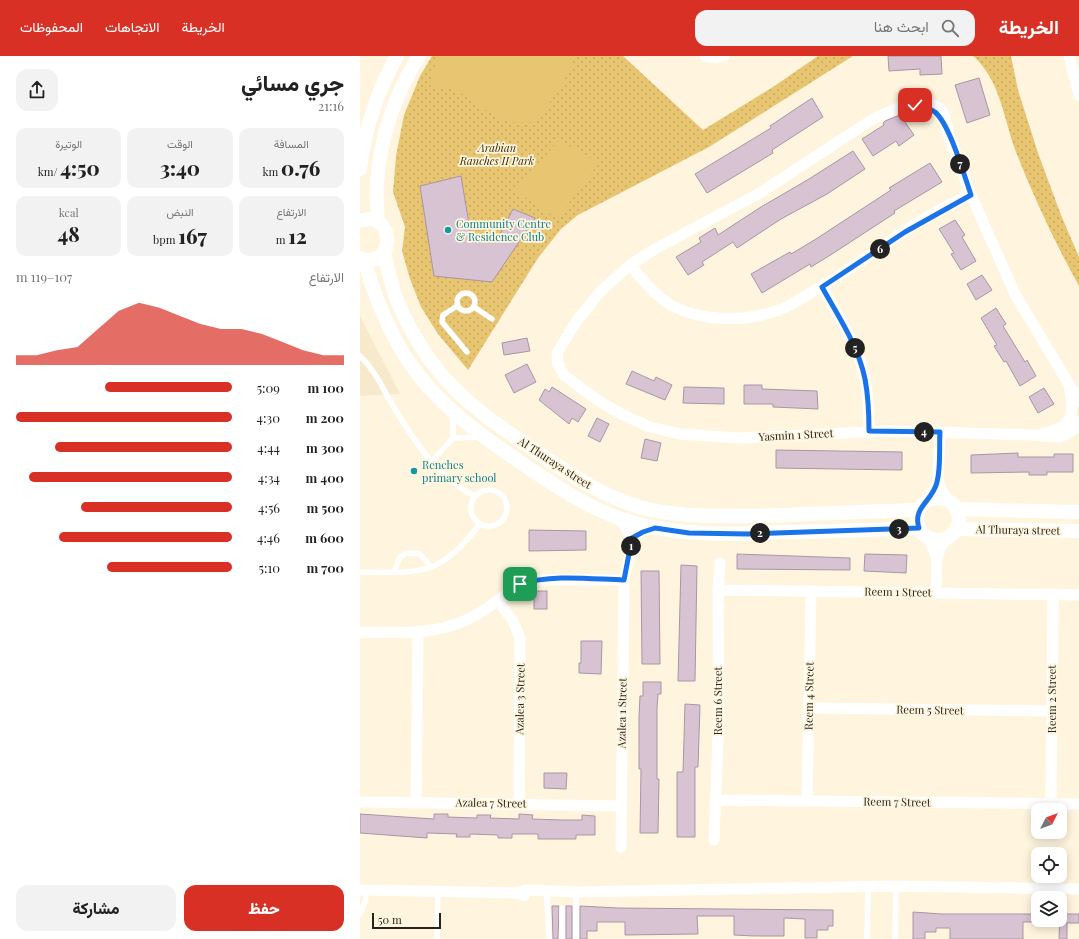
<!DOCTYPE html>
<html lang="ar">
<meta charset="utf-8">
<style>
body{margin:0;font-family:"Playfair Display",Vazirmatn,serif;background:#f2f2f2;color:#222;direction:rtl;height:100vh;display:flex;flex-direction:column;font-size:15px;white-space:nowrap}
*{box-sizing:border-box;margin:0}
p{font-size:13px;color:#767676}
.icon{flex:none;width:22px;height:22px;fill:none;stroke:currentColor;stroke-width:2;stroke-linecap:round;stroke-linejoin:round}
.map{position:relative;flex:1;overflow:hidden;direction:ltr}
.panel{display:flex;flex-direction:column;background:#fff;width:360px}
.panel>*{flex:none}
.needle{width:26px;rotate:48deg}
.controls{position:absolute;left:671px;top:747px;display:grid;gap:8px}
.controls a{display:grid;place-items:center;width:36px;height:36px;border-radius:8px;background:#fff;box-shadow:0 2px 10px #0003;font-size:20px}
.scale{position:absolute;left:12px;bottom:10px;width:69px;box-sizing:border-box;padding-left:4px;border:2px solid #27241b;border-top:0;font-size:11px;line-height:14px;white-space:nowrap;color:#27241b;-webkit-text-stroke:3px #fff5de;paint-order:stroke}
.pin{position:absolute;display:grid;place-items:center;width:34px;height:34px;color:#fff;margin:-17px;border-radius:8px;box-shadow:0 2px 6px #0006}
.km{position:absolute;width:20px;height:20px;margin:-10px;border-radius:50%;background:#222;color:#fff;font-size:11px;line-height:20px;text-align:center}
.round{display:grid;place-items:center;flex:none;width:42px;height:42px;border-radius:12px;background:#f2f2f2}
.head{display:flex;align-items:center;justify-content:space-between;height:68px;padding:0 16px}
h1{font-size:22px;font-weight:800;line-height:30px}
.metrics{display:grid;grid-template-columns:repeat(3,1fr);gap:6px;height:68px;padding:4px 16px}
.metrics div{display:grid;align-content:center;border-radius:10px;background:#f2f2f2;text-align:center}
.metrics b{font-size:20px;font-weight:800}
.metrics small{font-size:11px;font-weight:400}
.metrics p{font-size:11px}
.chart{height:112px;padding:8px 16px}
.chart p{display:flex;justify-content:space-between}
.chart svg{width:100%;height:72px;margin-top:4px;fill:#d93025;opacity:.7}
.cta{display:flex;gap:8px;margin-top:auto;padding:8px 16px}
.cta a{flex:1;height:46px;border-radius:12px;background:#d93025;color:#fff;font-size:16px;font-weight:800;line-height:46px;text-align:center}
.cta a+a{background:#f2f2f2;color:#222}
ul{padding:0 16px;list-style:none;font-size:13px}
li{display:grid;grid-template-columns:64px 48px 1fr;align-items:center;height:30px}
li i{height:10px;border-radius:5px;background:#d93025}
header{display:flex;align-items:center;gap:24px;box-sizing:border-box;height:56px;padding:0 20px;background:#d93025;color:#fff}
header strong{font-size:19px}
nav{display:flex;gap:22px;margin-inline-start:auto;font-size:14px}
.search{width:280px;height:36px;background:#f2f2f2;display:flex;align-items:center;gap:10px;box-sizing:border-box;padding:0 14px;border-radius:12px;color:#767676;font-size:15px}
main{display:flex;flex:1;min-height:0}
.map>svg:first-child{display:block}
.built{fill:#f7eacc}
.grass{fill:url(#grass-dots)}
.pitch{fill:#e8c571}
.building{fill:#d8c3d2;stroke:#a995a4}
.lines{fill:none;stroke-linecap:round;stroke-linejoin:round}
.service{stroke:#fff;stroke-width:5.5}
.minor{stroke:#fff;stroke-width:11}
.tertiary{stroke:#fff;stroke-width:14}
.route-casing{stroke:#fff;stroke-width:8}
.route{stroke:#1a73e8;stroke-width:5}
.culture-dot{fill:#0f9aa8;stroke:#fff5de;stroke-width:1.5}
.labels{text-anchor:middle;stroke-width:3.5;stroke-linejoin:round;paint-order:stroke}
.park-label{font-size:11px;font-style:italic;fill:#3b2d05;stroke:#fff5de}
.culture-label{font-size:11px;fill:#0d838f;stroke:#fff5de;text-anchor:start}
.street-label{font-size:11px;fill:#27241b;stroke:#fff5de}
</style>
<header>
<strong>الخريطة</strong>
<div class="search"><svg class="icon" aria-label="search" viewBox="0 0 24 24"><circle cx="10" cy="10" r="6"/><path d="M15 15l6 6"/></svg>ابحث هنا</div>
<nav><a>الخريطة</a><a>الاتجاهات</a><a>المحفوظات</a></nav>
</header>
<main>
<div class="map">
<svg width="719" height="883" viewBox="0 0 719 883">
<defs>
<pattern id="grass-dots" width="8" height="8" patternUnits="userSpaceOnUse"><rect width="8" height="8" fill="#e8c571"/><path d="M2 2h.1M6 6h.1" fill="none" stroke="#c7a961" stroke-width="1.8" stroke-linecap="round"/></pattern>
</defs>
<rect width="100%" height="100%" fill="#fff5de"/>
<path class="built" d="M0 260 40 338 0 340Z"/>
<g class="grass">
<path d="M72 0H263L343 74 413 31 458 0H493L349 91 218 159 201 173 178 202 108 314 78 278 61 251 50 223 42 195 45 171 33 136 36 100 44 59 60 20Z"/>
<path d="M613 0H651L658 34 678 97 701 159 719 201V230C695 187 674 142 656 96 644 64 640 23 613 0Z"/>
</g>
<g class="pitch">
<path d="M81 0H214L210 15 181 60 171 66 157 67 136 61 109 42 93 33 70 30 76 7Z"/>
<path d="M199 84 239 107 197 163 156 135Z"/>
</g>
<g class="building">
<path d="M528 0H581L582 18 560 19V13L529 15Z"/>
<path d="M619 22 630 59 607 67 595 29Z"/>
<path d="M452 42 463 61 412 94 413 97 347 137 335 118 411 72 410 70Z"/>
<path d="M540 59 554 79 539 90 536 85 513 100 502 83 524 69 523 67 525 65Z"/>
<path d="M493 95 505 113 467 138 421 163 377 192 373 186 342 206 344 209 328 219 316 201 341 186 339 182 355 172 358 179 401 151 449 123Z"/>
<path d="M570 107 582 126 534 155 535 157 472 198 451 211 450 208 402 237 391 218 430 196 431 198 456 183 531 134 529 132Z"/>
<path d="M101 120 112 186H136L153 153 175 162 132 226 74 220 60 130Z"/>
<path d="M595 164 605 179 602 181 616 205 601 214 591 198 594 197 579 173Z"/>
<path d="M622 219 632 234 616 244 607 228Z"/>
<path d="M636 252 646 268 643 270 665 306 667 304 676 320 660 330 646 305 644 306 634 290 637 289 621 262Z"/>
<path d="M167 282 170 295 144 299 142 287Z"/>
<path d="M167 308 176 326 154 337 145 319Z"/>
<path d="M272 315 294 325 296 321 312 329 305 344 266 328Z"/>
<path d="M384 329H402V333L457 335 458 353 413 351V348H384Z"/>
<path d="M192 331 226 353 218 366 212 362 209 368 179 344 185 333 189 336Z"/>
<path d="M324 331 364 332V348L323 347Z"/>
<path d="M684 332 694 348 678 357 669 341Z"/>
<path d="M237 362 249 368 240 386 228 380Z"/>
<path d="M285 383 301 387 297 405 281 402Z"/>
<path d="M416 394 542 396V414L416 412Z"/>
<path d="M658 397V401H694V398H713V416H687V419H669V416L611 417V399Z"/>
<path d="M169 474 226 475V494L169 495Z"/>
<path d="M377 498 490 502V514L377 513Z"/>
<path d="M505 498 547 499 546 517 504 515Z"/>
<path d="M321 509 337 510 335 625H318Z"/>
<path d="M281 515H299L300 608H282Z"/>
<rect x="174" y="535" width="13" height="18"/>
<path d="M221 585H242L241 618 219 617V607H221Z"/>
<path d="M283 626H301V638H298L297 652V723H299L298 777H280L281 713H279V661L280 640H283Z"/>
<path d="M325 648 340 649 338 711H335V781H317V716H323Z"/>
<path d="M184 717H207L206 733 184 732Z"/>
<path d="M0 758 74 763V758H88V761L117 762V759H131L130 762 159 763V758L173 759 172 763 202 764H222V759L235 760V779H216V783H178V778H152V782H138V779L110 778V781H96L97 778 67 777V782L0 777Z"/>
<path d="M192 850H199L198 883H193Z"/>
<rect x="206" y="850" width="6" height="33"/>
<path d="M220 850 258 852 473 854V870H468V874H457V882H445V863L424 862V880H394L374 879V860H337L338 878 265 879V866H237V875H227V883H220Z"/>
<path d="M553 856 582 858H678V866H663V883H590V872H576V876H565V883H553Z"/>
<path d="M700 858H719V867H707V883H699Z"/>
</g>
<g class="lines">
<g class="service">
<circle cx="106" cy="246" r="9"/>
<path d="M97 250 83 259 82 266 107 296"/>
<path d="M114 251 132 263"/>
<path d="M0 300C14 313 22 331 32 348 53 384 77 420 114 440"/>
<path d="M93 382 119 381"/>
<path d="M72 405 93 382V367L91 357"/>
<circle cx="129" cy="452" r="18"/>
<path d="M0 516C62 517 80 520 120 468"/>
<path d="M34 516 40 501 46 497 60 498 71 511"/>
<path d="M216 836V883"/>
<path d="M187 840 189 883"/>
<path d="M0 858 6 844 5 834"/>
<path d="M77 883 78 835"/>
<path d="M202 883V852"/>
<path d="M507 883 508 830"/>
<path d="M535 883 536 830"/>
</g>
<g class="minor">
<path d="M345 0 356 2 364 0"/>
<path d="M709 0 719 39"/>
<path d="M586 72 611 139 655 238 719 345"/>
<path d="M589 78 584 58 579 52 565 45 549 47 513 63 400 137 295 193 270 209 240 236 216 266 197 297 198 308 203 318 214 327 239 345 263 359 290 371 320 378 378 382 529 375 672 379 699 381 707 378 714 373 719 365"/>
<path d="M270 209C282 223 295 240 311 249 344 267 390 266 424 252 433 248 442 242 450 237 505 207 553 162 611 139"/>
<path d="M462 231C478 260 498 289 505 323 508 339 509 357 509 375"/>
<path d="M684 377C710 373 715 359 710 335"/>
<path d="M578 425 582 436 589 445"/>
<path d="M567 445 578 425 580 376"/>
<path d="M258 463C280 482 269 498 264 524L261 791"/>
<path d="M568 481 577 503 576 537"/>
<path d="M577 503 581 490 589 481"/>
<path d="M358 534 719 539"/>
<path d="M138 545 153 565 160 582 159 748"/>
<path d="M0 576C41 577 80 580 116 559 136 548 151 531 173 524H264"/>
<path d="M449 652 692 655"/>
<path d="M356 744 719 748"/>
<path d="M447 745 451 535"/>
<path d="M0 746 261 750"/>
<path d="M56 747 58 577"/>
<path d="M691 748 693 539"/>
<path d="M354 784 359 658 358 534 360 507"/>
<path d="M0 834 159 837 164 840"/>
<path d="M159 837 165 834 216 836 536 830 719 833"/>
</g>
<g class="tertiary">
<path d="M0 113C5 73 17 35 37 0"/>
<path d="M0 165C36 152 36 216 0 202"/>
<path d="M18 166C17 153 16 140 17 127 20 82 35 37 59 0"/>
<path d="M24 197C28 212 31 229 37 244 49 274 71 310 94 332 120 359 153 379 183 400 220 425 257 449 302 456 343 462 385 460 427 459 471 457 515 455 559 454"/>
<path d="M4 203C14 238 26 270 45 300 73 345 116 376 160 406 202 435 245 464 297 472 341 480 385 478 430 476 473 475 516 474 559 472"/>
<circle cx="578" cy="463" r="21"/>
<path d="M596 453 719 456"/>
<path d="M596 473 719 475"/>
</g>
</g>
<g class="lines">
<g class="route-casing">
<path id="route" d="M160 528C193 518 230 523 264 524L272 482 283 476 295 472 329 477 388 478 559 472C552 451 573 445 577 426 581 411 579 392 580 376L509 375C509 357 508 339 505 323 498 289 478 260 462 231L545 176 611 139C604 119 590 69 575 56 569 52 563 50 555 49"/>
</g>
<use href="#route" class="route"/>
</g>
<g class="culture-dot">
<circle cx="88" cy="174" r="4"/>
<circle cx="54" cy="415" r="4"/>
</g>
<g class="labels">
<g class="park-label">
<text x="137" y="96">Arabian<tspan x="137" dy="13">Ranches II Park</tspan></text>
</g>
<g class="culture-label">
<text x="96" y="172">Community Centre<tspan x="96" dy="13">&amp; Residence Club</tspan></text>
<text x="62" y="413">Renches<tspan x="62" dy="13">primary school</tspan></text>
</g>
<g class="street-label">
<text transform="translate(436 379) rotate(-3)" y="4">Yasmin 1 Street</text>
<text transform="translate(195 407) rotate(33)" y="4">Al Thuraya street</text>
<text transform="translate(658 474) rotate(1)" y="4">Al Thuraya street</text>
<text transform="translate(538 536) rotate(1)" y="4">Reem 1 Street</text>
<text transform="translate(449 640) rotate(-89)" y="4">Reem 4 Street</text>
<text transform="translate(160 643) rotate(-89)" y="4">Azalea 3 Street</text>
<text transform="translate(692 643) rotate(-90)" y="4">Reem 2 Street</text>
<text transform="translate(358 645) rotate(-90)" y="4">Reem 6 Street</text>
<text transform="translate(570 654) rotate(1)" y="4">Reem 5 Street</text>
<text transform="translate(262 657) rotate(-89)" y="4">Azalea 1 Street</text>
<text transform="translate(537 746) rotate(1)" y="4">Reem 7 Street</text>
<text transform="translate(131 747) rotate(1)" y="4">Azalea 7 Street</text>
</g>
</g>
</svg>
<div class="controls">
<a><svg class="needle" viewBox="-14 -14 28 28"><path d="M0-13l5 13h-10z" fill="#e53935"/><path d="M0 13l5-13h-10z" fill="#767676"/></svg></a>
<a><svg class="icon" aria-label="locate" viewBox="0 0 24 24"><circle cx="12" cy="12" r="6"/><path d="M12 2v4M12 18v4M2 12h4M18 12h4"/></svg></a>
<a><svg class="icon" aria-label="layers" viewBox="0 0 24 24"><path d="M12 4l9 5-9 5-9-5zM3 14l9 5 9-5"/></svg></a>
</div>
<div class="scale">50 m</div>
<div class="pin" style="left:160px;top:528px;background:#1e9e55"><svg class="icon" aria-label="arrive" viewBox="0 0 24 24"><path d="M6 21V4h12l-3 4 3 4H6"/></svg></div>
<div class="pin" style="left:555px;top:49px;background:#d93025"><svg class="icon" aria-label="check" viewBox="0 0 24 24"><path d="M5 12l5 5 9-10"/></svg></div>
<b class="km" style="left:271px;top:490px">1</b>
<b class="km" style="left:400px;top:477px">2</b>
<b class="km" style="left:539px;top:473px">3</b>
<b class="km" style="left:564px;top:376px">4</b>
<b class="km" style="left:495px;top:292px">5</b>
<b class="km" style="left:520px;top:193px">6</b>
<b class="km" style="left:600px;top:108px">7</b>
</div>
<section class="panel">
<div class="head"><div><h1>جري مسائي</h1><p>21:16</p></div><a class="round"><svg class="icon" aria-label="share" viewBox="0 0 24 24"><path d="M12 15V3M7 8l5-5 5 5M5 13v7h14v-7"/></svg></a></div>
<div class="metrics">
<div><p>المسافة</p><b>0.76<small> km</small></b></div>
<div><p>الوقت</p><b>3:40</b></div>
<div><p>الوتيرة</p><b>4:50<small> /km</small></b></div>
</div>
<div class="metrics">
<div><p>الارتفاع</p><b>12<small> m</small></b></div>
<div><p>النبض</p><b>167<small> bpm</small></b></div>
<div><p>kcal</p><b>48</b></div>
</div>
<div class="chart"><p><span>الارتفاع</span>107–119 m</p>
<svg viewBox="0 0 160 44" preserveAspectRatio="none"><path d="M0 44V38L10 38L20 35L30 33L40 22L50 11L60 6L70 9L80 14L90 19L100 22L110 22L120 25L130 30L140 35L150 38L160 38V44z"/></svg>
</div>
<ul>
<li><b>100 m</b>5:09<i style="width:59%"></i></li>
<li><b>200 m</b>4:30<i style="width:100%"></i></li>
<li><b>300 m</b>4:44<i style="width:82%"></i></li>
<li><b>400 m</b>4:34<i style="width:94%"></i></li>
<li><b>500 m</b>4:56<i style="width:70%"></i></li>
<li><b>600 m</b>4:46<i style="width:80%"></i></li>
<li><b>700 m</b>5:10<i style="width:58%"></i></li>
</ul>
<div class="cta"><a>حفظ</a><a>مشاركة</a></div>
</section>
</main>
